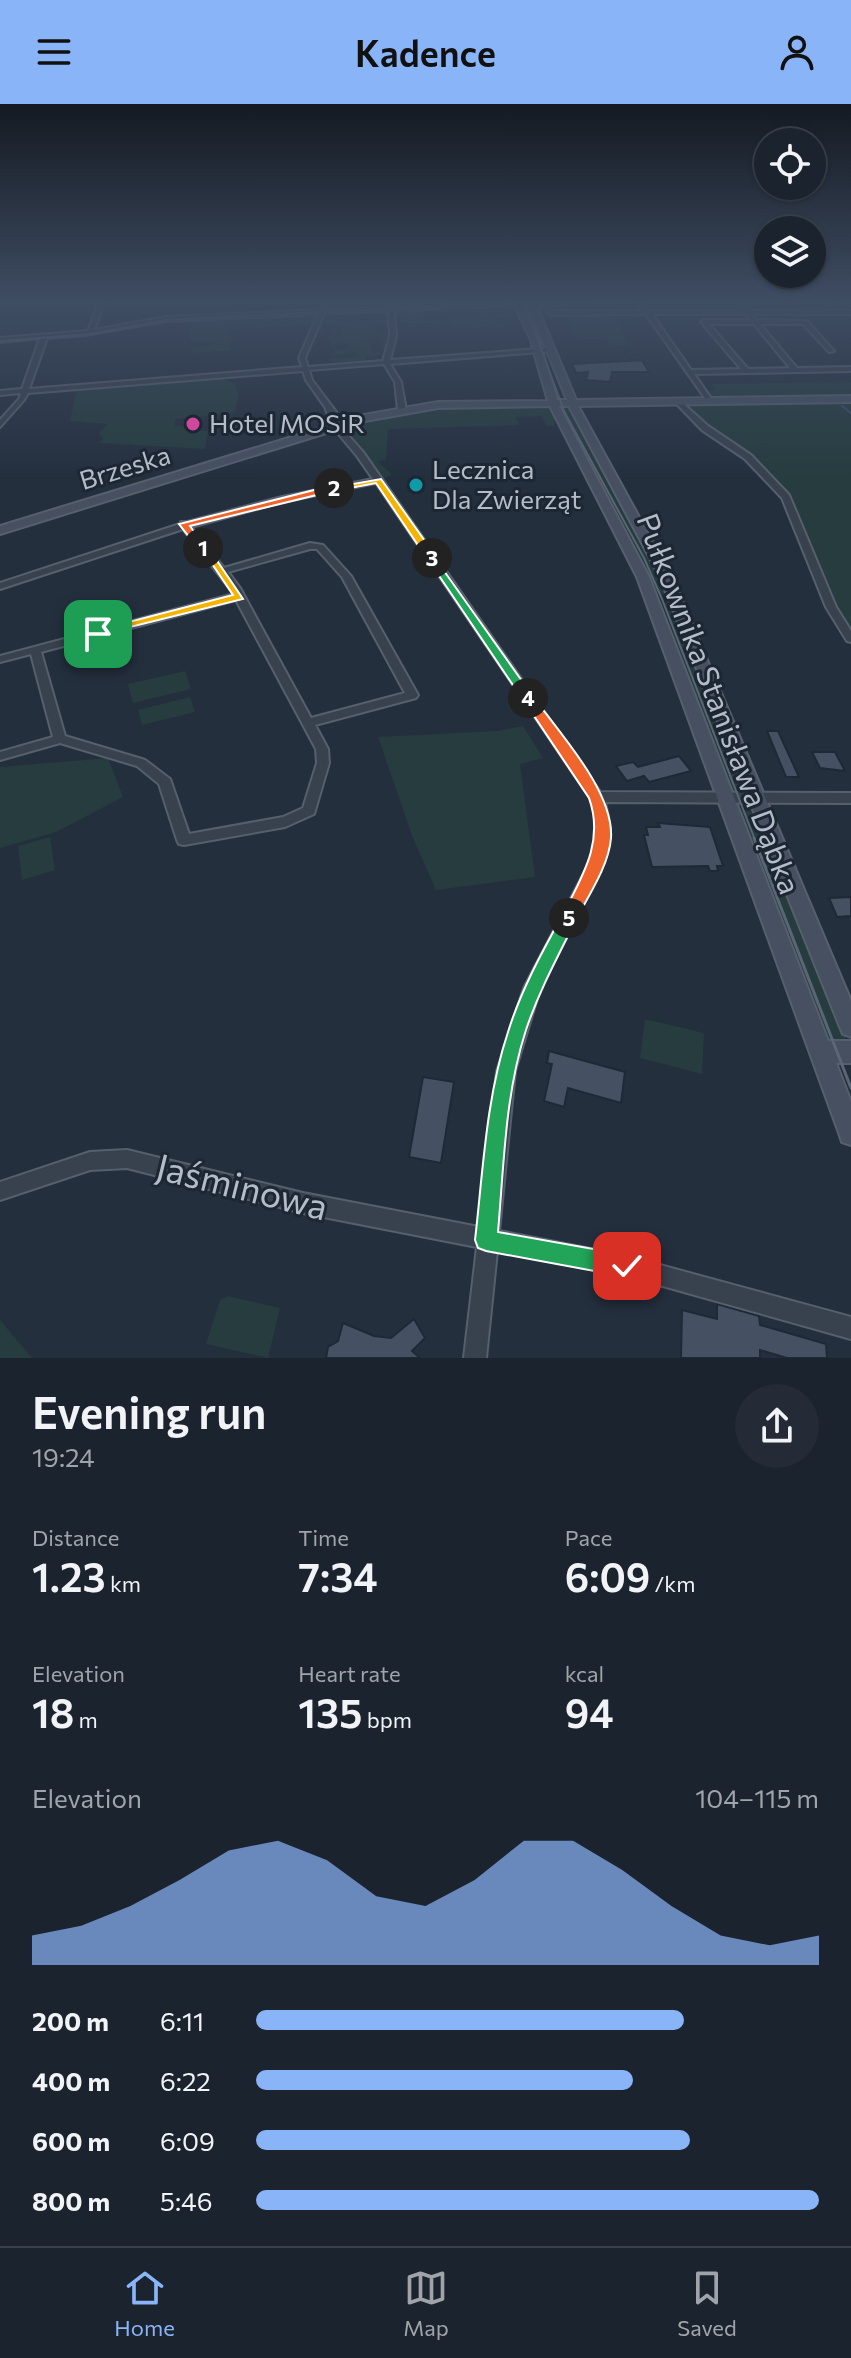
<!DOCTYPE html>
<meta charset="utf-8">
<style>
body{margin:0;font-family:Commissioner,sans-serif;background:#242b36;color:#f1f3f6;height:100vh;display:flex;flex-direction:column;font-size:30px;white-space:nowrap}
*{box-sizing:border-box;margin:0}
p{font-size:26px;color:#a0a4aa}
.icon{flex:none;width:44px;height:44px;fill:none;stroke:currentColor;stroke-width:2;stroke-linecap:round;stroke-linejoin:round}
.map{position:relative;height:1254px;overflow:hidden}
.panel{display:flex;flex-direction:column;background:#1b232e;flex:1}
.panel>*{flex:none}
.buttons{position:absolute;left:754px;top:24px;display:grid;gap:16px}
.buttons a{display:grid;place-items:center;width:72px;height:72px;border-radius:50%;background:#1b232e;box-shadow:0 2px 6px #0004,0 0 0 2px #39404a;font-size:40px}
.pin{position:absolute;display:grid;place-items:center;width:68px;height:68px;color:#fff;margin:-34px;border-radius:16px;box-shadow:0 4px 12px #0006}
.km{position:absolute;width:40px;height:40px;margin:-20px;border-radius:50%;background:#222;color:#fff;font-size:22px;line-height:40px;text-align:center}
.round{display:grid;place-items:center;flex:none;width:84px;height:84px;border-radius:42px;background:#242b36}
.overview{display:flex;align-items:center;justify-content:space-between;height:136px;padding:0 32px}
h1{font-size:44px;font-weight:600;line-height:60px}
.metrics{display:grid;grid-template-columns:repeat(3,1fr);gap:12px;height:136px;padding:8px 32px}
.metrics div{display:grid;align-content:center}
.metrics b{font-size:40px;font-weight:600}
.metrics small{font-size:22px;font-weight:400}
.metrics p{font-size:22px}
.chart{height:224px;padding:16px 32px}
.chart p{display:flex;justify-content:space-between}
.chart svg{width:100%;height:144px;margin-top:8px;fill:#8ab4f8;opacity:.7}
ul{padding:0 32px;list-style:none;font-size:26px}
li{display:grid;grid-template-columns:128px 96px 1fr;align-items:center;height:60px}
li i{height:20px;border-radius:10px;background:#8ab4f8}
header{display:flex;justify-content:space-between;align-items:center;height:104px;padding:0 32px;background:#8ab4f8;color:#111;font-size:36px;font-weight:600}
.menu{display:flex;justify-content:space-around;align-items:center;height:112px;border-top:2px solid #39404a;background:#1b232e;font-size:22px;color:#a0a4aa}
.menu a{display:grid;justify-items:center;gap:4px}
.menu .selected{color:#8ab4f8}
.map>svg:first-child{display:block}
.green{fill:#263c3f}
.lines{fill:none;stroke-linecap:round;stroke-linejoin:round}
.stream{stroke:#394c67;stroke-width:2}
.building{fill:#455162;stroke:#1f2835;stroke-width:2}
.street-casing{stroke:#565f6c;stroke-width:4}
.secondary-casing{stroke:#565f6c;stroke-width:4}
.street{fill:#38414e;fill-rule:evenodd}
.secondary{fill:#465061;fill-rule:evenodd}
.tram-far1{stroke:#5a6575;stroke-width:2}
.tram{stroke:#5a6575;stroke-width:3}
.split-1{fill:#f5b400;stroke:#fff;stroke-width:2}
.split-2{fill:#f0652b;stroke:#fff;stroke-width:2}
.split-3{fill:#f5b400;stroke:#fff;stroke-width:2}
.split-4{fill:#22a559;stroke:#fff;stroke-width:2}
.split-5{fill:#f0652b;stroke:#fff;stroke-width:2}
.split-6{fill:#22a559;stroke:#fff;stroke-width:2}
.hotel-dot{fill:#d1479c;stroke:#1d2633;stroke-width:3}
.culture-dot{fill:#0f9aa8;stroke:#1d2633;stroke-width:3}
.labels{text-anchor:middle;stroke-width:6;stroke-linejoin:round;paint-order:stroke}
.far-poi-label{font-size:26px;fill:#b4bcc9;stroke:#1d2633;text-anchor:start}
.far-street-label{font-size:26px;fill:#b4bcc9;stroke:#1d2633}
.street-label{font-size:30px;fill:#b4bcc9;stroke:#1d2633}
.near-street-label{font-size:36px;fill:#b4bcc9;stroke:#1d2633}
</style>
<header><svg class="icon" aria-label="menu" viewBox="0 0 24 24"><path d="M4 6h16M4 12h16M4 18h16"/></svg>Kadence<svg class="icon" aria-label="person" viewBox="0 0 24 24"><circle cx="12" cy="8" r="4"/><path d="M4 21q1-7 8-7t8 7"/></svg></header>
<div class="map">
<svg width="851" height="1254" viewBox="0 0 851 1254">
<rect width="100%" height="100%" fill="#242f3e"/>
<g class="green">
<path d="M597 198 639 200 548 205 551 210 604 208 606 212H614L631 241 609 242 605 235H577L566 212H543L539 204Z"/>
<path d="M508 200 509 206 505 208H416L424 211 423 217 483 214 478 209 502 210 504 214 496 213 495 219 502 221 505 217 506 223 457 224 451 218 395 220 406 218H394L405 214 392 213 393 205Z"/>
<path d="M387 206 329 213 340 215 335 218 385 215 380 212 387 211V221L378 219 376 226 378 229 390 227 385 252 380 234 366 232 372 249H382L371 254 367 250 365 257 335 258 322 263 334 258 328 255 361 253 355 249H362L350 248 340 226 345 221H339L334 227 342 228 331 230 335 235 345 233 346 240 335 238 334 241 339 246 348 244V248L336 251 329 233 336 221H323L322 226 329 227 317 228 325 209Z"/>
<path d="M315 212 311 222V218L308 222 227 225 231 246 191 249 194 244 221 239 190 236 189 216Z"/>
<path d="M220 273 235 280 239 291 234 309 175 315V322H199V327H208L205 345 99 339 103 335 99 329 108 320 70 317 76 288 91 283Z"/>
<path d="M851 278V293L707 294 703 288 715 286 712 280Z"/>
<path d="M851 296V535L834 509 792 403 768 372 677 297Z"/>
<path d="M549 301 554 308V322H547L542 312 516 313 519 321 388 325 386 356 378 357 392 371 378 376 343 326 395 311 443 304Z"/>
<path d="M560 302 569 303 653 453 668 491 654 489Z"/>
<path d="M662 499 672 500 745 689 730 685Z"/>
<path d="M185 567 191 585 133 599 128 580Z"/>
<path d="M190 593 195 608 142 621 138 606Z"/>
<path d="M523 622 543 654 520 660 535 773 436 786 413 734 378 633 498 627Z"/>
<path d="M108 654 123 693 56 728 0 744V663Z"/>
<path d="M741 707 755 708 847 930 844 938 825 935 739 711Z"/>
<path d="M50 733 55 766 22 776 18 742Z"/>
<path d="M645 915 704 929 702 970 640 954Z"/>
<path d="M228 1192 280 1204 268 1254 206 1240 220 1196Z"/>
<path d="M0 1216 32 1254H0Z"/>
</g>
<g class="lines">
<path class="stream" d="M842 302 851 309"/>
</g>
<g class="building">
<path d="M642 256 649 268H612L610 278 586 276 588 268 576 269 572 260Z"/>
<path d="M767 627H778L799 673H786Z"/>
<path d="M812 648H835L845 667 820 664Z"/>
<path d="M679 652 691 667 649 678 644 672 627 677 616 662 633 658 638 663Z"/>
<path d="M658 719 710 723 723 762H717L718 767H710L708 762 652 763 644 731H648L646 723H660Z"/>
<path d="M851 793V812L837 813 829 794Z"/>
<path d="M549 947 625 968 621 999 568 984 564 1003 544 997 552 960 547 959Z"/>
<path d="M423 973 454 978 441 1059 409 1053Z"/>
<path d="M717 1200 759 1212 760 1221 826 1240 827 1254H787L760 1246V1254H681L682 1206 717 1215Z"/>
<path d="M414 1215 425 1234 412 1247 420 1254H326L328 1243 338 1237 343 1219 374 1232 391 1234Z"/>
</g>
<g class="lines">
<g class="street-casing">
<g id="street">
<path d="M99 198H105L94 226 166 213 320 206 323 198H329L325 206 388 203 387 198H393V203L519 198 517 201 394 206 396 232 390 256 554 244 552 247 390 260 401 278 406 306 402 308 398 306 395 278 384 260 309 266 312 276 336 308 334 310 339 321 363 348 600 688 851 689V699L605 698 610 724 605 756 540 885 515 967 499 1127 627 1152 851 1213V1235L627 1172 497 1147 486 1254H464L477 1143 303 1109 127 1064 90 1066 0 1096V1078L90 1048 127 1046 303 1089 479 1123 497 967 524 884 591 756 597 724 595 709 590 694 376 379 282 398 191 423 224 464 310 439 323 441 351 472 418 591 416 594 315 621 328 645 329 659 314 710 285 723 184 741 179 740 177 736 159 680 137 662 60 639 0 656V648L53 633 31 550 0 558V552L234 490 183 425 0 485V479L180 420 181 418H187L282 393 373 375 357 352 332 322 325 303 306 276 303 267 28 289 24 296 0 323V316L19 295 21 289 0 291V287L22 285 40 234 0 238V234L88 227ZM388 207 390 232 383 257 308 263 305 254 324 209ZM318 210 299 254 302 263 29 285 47 234 85 231 166 217ZM310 445H317L342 473 405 589 311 614 240 484 228 468ZM236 496 316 645 317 659 303 704 283 713 189 730 170 675 145 656 65 632 41 548Z"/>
<path d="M637 198H643L649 207H743L736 198H742L749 207 851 206V210H752L757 216 807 217 834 247 829 248 803 220H760L797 264 851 263V267L694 270 712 296 709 298 707 297 646 210 551 211 548 209 551 207H644ZM652 210H746L751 216H704L701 218 741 265 691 266ZM709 220H754L790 264 748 265Z"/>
<path d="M834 198H851V201H836Z"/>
<path d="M674 295H678L708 322 751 351 789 391 836 503 851 527V538L847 537 826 503 782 394 745 355 702 326 674 297Z"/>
</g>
</g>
<g class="secondary-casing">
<path id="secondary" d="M513 198H521L538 234 557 296H567L527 198H588L537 203 576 296 851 292V298L578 302 672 473 851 897V933L843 930 840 923 660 473 569 302H559L649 473 828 937H851V959H836L851 998V1041L842 1038 839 1029 637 473 550 302 438 304 365 317 0 430V422L364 311 438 298 548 297 530 234Z"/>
</g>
<use href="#street" class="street"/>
<use href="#secondary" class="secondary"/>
<g class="tram-far1">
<path d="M524 198 564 307 644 454 662 495 755 736"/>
<path d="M0 237 90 230 166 216 523 198"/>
</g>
<path class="tram" d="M754 734 851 984"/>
</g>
<linearGradient id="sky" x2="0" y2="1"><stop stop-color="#141a22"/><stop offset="0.53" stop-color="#3f4d63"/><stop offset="1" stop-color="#3f4d63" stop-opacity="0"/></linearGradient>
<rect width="851" height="374" fill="url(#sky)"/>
<path class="split-1" d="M200 442H207L243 495 94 532V527L233 491Z"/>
<path class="split-2" d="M334 381 337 386 190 422 207 447H200L179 420Z"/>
<path class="split-3" d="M381 375 437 454 436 456H428L376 379 334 387 330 384Z"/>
<path class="split-4" d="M432 450 532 591V596H523L427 454Z"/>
<path class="split-5" d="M528 590 532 591C559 629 614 687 611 734 609 762 587 794 574 819L569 821 561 814C581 774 605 739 589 694L522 594Z"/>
<path class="split-6" d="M569 808 577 814C558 852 539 887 526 926 505 990 504 1061 498 1128L627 1151 635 1154 638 1162 635 1169 627 1173 486 1147 478 1144 475 1136C483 1067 486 994 508 928 521 886 542 848 563 810Z"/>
<circle class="hotel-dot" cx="193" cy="320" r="8"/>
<circle class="culture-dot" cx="416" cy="381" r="8"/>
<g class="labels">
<g class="far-poi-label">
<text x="209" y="329">Hotel MOSiR</text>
<text x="432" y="375">Lecznica<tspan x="432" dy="30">Dla Zwierząt</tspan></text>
</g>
<g class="far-street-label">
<text transform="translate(125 364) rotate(-17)" y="9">Brzeska</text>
</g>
<g class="street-label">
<text transform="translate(718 600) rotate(69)" y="10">Pułkownika Stanisława Dąbka</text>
</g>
<g class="near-street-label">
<text transform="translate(242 1083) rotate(14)" y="13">Jaśminowa</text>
</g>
</g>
</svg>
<div class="buttons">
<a><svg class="icon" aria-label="locate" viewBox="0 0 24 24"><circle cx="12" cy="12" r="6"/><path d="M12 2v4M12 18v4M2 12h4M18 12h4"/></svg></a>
<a><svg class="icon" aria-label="layers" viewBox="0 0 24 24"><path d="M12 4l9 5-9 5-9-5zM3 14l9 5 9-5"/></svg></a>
</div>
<div class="pin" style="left:98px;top:530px;background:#1e9e55"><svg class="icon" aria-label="arrive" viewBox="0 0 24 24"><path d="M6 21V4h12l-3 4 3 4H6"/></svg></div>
<div class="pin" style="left:627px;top:1162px;background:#d93025"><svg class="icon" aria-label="check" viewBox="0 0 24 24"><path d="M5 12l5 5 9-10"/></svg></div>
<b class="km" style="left:203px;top:444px">1</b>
<b class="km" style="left:334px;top:384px">2</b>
<b class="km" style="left:432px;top:454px">3</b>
<b class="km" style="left:528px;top:594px">4</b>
<b class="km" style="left:569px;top:814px">5</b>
</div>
<section class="panel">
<div class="overview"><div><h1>Evening run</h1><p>19:24</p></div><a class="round"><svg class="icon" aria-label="share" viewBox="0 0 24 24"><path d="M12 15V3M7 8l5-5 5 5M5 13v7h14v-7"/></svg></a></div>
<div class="metrics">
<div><p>Distance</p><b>1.23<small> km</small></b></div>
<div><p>Time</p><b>7:34</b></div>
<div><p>Pace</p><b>6:09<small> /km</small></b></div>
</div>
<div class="metrics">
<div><p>Elevation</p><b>18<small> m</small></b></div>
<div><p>Heart rate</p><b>135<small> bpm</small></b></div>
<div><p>kcal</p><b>94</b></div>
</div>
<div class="chart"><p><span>Elevation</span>104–115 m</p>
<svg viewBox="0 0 160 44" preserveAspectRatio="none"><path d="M0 44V35L10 32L20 26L30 18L40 9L50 6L60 12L70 23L80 26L90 18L100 6L110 6L120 15L130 26L140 35L150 38L160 35V44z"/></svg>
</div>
<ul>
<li><b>200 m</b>6:11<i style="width:76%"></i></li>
<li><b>400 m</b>6:22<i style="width:67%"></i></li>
<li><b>600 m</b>6:09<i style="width:77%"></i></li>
<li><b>800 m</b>5:46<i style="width:100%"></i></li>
</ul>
</section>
<nav class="menu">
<a class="selected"><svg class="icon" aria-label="home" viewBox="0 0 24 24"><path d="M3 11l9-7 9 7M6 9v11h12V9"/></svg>Home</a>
<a><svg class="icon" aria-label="map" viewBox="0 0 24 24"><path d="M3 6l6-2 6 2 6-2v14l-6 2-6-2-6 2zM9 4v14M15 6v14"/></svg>Map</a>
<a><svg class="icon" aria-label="saved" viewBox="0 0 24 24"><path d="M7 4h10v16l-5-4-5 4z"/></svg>Saved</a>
</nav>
